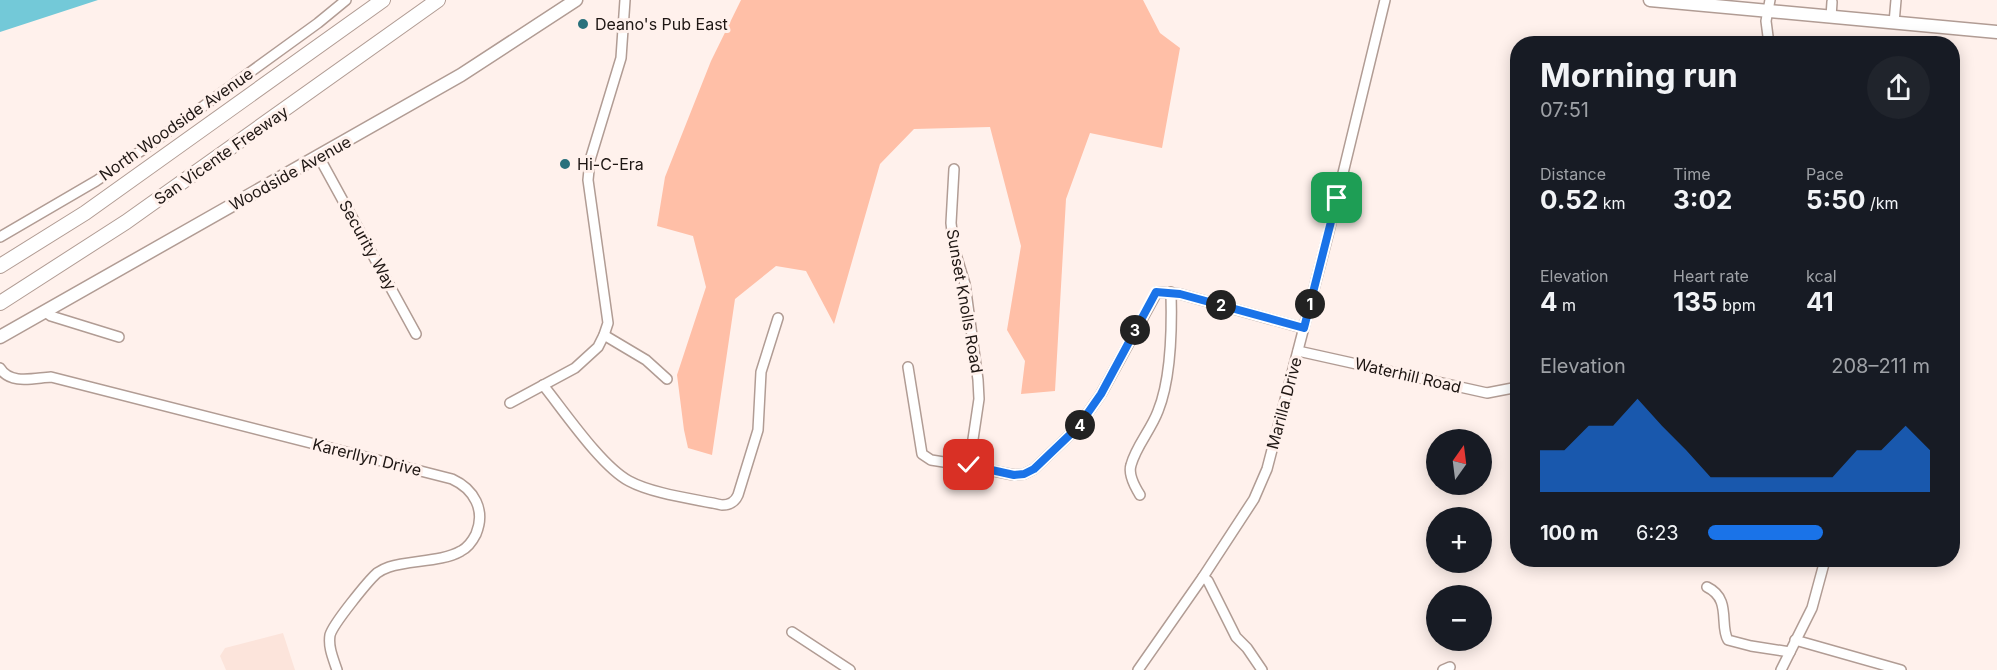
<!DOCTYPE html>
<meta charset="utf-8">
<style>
body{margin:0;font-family:Inter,sans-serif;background:#20242c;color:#f1f3f6;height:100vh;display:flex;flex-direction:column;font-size:22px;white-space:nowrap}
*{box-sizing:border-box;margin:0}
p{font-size:20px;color:#9ea1a6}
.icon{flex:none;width:33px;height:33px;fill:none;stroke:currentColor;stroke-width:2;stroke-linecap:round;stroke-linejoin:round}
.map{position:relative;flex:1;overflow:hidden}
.sheet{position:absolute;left:1510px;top:36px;width:450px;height:531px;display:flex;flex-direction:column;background:#171b24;border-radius:24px;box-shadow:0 3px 15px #0003}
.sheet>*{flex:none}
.needle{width:39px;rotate:14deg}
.buttons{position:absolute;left:1426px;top:429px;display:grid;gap:12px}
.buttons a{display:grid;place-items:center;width:66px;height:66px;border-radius:50%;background:#171b24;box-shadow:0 3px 15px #0003;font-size:30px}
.pin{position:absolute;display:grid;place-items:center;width:51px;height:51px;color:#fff;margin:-26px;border-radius:12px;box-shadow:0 3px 9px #0006}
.km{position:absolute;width:30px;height:30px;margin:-15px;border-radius:50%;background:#222;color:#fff;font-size:16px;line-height:30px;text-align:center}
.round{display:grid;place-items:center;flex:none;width:63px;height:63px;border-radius:32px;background:#20242c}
.head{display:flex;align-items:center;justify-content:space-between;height:102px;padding:0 30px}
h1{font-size:33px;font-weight:700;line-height:45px}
.stats{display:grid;grid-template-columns:repeat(3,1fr);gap:9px;height:102px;padding:6px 30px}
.stats div{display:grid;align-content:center}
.stats b{font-size:26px;font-weight:700}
.stats small{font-size:16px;font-weight:400}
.stats p{font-size:16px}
.chart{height:168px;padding:12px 30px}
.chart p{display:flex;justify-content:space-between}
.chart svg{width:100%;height:108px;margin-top:6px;fill:#1a73e8;opacity:.7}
ul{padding:0 30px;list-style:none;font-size:20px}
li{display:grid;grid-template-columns:96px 72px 1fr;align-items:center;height:45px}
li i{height:15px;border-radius:8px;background:#1a73e8}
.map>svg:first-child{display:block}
.built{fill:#fce4db}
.green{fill:#ffbfa7}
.water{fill:#73c9d8}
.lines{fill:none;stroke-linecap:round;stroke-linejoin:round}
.minor-casing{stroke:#b19c94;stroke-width:12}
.major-casing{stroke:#b19c94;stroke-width:15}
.highway-casing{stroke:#b19c94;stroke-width:16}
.minor{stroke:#fff;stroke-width:9}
.major{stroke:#fff;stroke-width:12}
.highway{stroke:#fff;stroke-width:14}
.route-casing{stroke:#fff;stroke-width:12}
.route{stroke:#1a73e8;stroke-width:8}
.poi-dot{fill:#29717c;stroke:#fff1ec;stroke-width:2}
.labels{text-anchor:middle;stroke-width:6;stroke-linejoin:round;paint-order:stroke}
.poi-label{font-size:16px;fill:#1e1613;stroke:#fff1ec;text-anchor:start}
.street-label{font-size:16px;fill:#1e1613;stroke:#fff1ec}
</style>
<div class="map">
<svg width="1997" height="670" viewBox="0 0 1997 670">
<rect width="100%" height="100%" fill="#fff1ec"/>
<path class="built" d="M283 633 295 670H226L220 656 225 648Z"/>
<path class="green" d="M741 0H1143L1160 33 1180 48 1162 148 1090 133 1066 199 1055 391 1021 394 1025 361 1007 330 1021 246 990 127 914 129 880 164 834 324 806 271 776 266 735 299 712 455 688 448 684 430 677 375 706 287 693 236 657 226 665 177 711 61Z"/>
<path class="water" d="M0 0H98L0 32Z"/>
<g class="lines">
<g class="minor-casing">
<g id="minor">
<path d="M1831 17 1832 2"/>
<path d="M1894 23 1896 0"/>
<path d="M1769 44 1766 21 1770 0"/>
<path d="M319 157 416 334"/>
<path d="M954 169 951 223 954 248 965 284 978 380 979 399 969 466 1014 475 1024 474 1034 469 1078 427 1101 394 1157 292 1180 294 1303 328"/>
<path d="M0 237 96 181 147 147 318 23 346 0"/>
<path d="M44 311 51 316 119 337"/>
<path d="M604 335 646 360 667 379"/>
<path d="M1298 351 1487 393 1518 387"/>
<path d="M908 367 922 454 931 460 969 466"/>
<path d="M0 368C10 385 34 378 51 377L452 479C474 489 486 510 476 534 473 540 467 548 461 551 442 562 411 560 389 567 386 568 380 571 377 573 368 581 333 624 330 635 328 647 333 658 337 670"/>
<path d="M543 385C564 411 601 466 629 481 653 494 695 499 722 505 730 505 735 502 738 495L758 430 761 372 778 318"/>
<path d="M510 403 575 368 598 347 604 335 608 323 588 180 590 160 621 58 625 0"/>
<path d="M1140 495C1135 487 1128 474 1131 465 1136 446 1151 430 1158 411 1171 379 1172 327 1171 292"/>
<path d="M1203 577 1208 581 1236 637 1247 648 1262 670"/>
<path d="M1707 587C1732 599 1719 625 1728 640L1751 646 1790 652"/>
<path d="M792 632 850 670"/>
<path d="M1795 640 1901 670"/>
<path d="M1138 670 1203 577 1254 499 1267 469 1328 235 1385 0"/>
<path d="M1443 670 1450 667"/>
<path d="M1781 670 1812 608 1825 560"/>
</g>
</g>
<g class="major-casing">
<g id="major">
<path d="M1650 0 1997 32"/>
<path d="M0 337 461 75 576 0"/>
</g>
</g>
<g class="highway-casing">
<g id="highway">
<path d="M0 266 85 213 383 0"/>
<path d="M0 303 126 222 438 0"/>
</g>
</g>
<use href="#minor" class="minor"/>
<use href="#major" class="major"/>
<use href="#highway" class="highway"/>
</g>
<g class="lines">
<g class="route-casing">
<path id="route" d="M969 465 1014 475 1024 474 1034 469 1078 427 1101 394 1156 292 1180 294 1304 328 1337 198"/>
</g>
<use href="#route" class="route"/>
</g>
<g class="poi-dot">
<circle cx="583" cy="24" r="6"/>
<circle cx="565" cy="164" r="6"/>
</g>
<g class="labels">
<g class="poi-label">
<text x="595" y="30">Deano's Pub East</text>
<text x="577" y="170">Hi-C-Era</text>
</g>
<g class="street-label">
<text transform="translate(176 124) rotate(-35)" y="6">North Woodside Avenue</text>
<text transform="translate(221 155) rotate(-35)" y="6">San Vicente Freeway</text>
<text transform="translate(290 173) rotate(-29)" y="6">Woodside Avenue</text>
<text transform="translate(368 245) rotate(61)" y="6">Security Way</text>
<text transform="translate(965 301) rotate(80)" y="6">Sunset Knolls Road</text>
<text transform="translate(1408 375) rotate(13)" y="6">Waterhill Road</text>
<text transform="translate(1284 403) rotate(-75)" y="6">Marilla Drive</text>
<text transform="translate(367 457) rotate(14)" y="6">Karerllyn Drive</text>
</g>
</g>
</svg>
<div class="buttons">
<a><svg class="needle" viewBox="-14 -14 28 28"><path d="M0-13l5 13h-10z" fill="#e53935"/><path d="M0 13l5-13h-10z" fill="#9ea1a6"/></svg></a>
<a>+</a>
<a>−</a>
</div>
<div class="pin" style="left:1337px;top:198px;background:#1e9e55"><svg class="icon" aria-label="arrive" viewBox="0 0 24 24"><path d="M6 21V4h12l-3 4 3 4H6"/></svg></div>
<div class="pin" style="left:969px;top:465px;background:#d93025"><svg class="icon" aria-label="check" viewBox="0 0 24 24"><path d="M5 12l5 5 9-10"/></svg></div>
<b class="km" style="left:1310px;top:304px">1</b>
<b class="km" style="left:1221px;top:305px">2</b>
<b class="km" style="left:1135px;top:330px">3</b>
<b class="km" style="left:1080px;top:425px">4</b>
<section class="sheet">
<div class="head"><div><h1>Morning run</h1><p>07:51</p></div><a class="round"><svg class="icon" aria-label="share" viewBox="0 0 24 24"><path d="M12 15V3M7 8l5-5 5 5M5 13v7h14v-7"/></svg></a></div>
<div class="stats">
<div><p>Distance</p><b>0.52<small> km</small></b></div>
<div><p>Time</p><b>3:02</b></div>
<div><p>Pace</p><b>5:50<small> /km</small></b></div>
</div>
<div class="stats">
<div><p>Elevation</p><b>4<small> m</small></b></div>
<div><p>Heart rate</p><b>135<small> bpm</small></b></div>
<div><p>kcal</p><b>41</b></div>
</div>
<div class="chart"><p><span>Elevation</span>208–211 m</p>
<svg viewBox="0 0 160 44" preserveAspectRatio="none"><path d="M0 44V27L10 27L20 17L30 17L40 6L50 17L60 27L70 38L80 38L90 38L100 38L110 38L120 38L130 27L140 27L150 17L160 27V44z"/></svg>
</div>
<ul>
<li><b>100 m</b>6:23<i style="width:52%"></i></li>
</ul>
</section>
</div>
